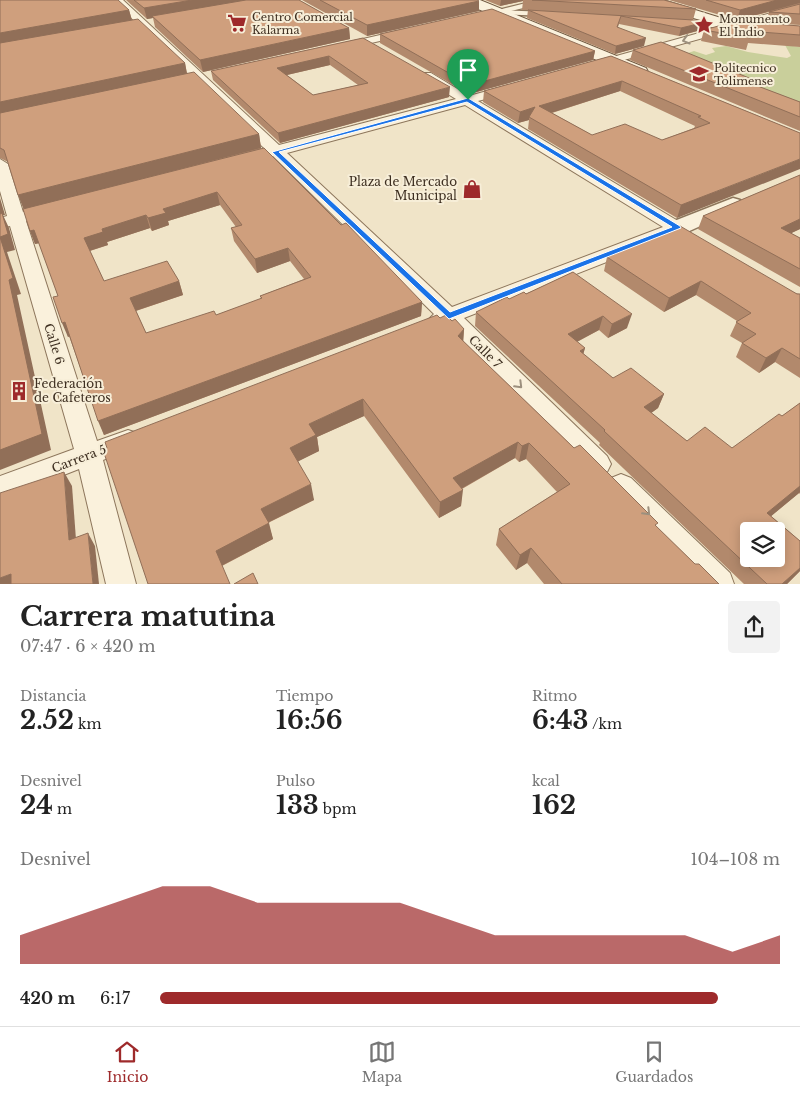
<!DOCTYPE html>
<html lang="es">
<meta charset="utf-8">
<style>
body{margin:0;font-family:"Libre Baskerville",serif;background:#f2f2f2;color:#222;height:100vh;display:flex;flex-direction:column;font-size:19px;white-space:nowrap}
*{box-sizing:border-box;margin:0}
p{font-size:16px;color:#767676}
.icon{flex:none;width:28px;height:28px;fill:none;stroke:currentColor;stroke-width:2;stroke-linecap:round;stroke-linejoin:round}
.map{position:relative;height:584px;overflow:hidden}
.details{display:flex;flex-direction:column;background:#fff;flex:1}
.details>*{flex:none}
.fabs{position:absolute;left:740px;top:522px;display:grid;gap:10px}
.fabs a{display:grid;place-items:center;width:45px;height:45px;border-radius:5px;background:#fff;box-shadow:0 2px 12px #0003;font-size:25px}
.pin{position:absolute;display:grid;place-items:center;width:42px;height:42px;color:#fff;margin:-51px -21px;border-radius:50% 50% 50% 0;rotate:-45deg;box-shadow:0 0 5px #0007}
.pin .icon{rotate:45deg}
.round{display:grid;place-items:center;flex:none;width:52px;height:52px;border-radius:5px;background:#f2f2f2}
.overview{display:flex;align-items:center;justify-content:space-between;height:85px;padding:0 20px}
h1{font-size:28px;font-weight:800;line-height:38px}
.figures{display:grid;grid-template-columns:repeat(3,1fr);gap:8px;height:85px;padding:5px 20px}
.figures div{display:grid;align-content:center}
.figures b{font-size:25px;font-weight:800}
.figures small{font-size:14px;font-weight:400}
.figures p{font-size:14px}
.chart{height:140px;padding:10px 20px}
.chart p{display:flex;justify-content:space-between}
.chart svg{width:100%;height:90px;margin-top:5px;fill:#9e2a2b;opacity:.7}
ul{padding:0 20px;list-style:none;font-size:16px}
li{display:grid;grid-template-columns:80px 60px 1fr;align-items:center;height:38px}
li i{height:12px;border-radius:6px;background:#9e2a2b}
.menu{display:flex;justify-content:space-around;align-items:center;height:70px;border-top:1px solid #e0e0e0;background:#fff;font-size:14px;color:#767676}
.menu a{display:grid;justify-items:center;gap:2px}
.menu .active{color:#9e2a2b}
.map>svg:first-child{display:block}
.green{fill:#c9cf9b}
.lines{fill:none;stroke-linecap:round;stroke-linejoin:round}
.pedestrian-casing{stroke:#8d765c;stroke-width:3}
.minor-casing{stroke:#8d765c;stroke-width:2}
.tertiary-casing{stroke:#8d765c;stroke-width:3}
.secondary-casing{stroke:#6f573f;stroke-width:2}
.pedestrian{fill:#faf1dc;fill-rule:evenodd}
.minor{fill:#faf1dc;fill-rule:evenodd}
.tertiary{fill:#faf1dc;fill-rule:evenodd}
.secondary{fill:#faf1dc;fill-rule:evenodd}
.wall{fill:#b2896c;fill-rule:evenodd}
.shaded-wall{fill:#916f58}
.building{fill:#cf9f7d;stroke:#916f58;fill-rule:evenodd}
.oneway{stroke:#9c907e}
.route{fill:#1a73e8;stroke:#fff;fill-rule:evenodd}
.labels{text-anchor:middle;stroke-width:4;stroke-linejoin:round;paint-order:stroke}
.far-poi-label{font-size:11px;fill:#3d2e20;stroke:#f7eed8;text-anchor:start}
.poi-label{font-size:12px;fill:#3d2e20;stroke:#f7eed8;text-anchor:end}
.street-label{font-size:12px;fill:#3d2e20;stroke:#f7eed8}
</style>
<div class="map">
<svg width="800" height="584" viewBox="0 0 800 584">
<rect width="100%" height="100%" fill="#f0e4c8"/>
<path class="green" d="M785 45 800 47V115L682 55 694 51 706 55 715 52 712 48 726 46 748 52 787 58 791 56Z"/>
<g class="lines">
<g class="pedestrian-casing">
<g id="pedestrian">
<path d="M498 10 549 12 553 14 549 16 495 14 494 12Z"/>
<path d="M689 22 733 24 737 26 733 28 686 26 685 24Z"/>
</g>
</g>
<g class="minor-casing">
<g id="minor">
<path d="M113 0H123L279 145 456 99 423 79 421 76 423 73H431L469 96 509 85 515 89 513 92 478 101 683 224 686 228 683 232 464 318 607 456 611 464 607 472 598 475 589 472 446 325 439 327 432 325 428 320 434 314 273 156 259 157 256 154 259 151 265 149ZM465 105 663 227 452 307 287 153Z"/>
<path d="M538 0H556L478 19 473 16Z"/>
<path d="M800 5V11L599 67H591L589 65 591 63Z"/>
<path d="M406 29 411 32 410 34 341 50 335 47 337 45Z"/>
<path d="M0 159 8 164 23 212 50 205 56 206 59 210 56 214 26 221 97 441 128 430 137 433 141 440 137 447 103 460 136 584H106L79 469 0 500V476L74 449 10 226 0 228V218L7 216 0 191Z"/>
<path d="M621 474 631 478 730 573 734 584H697L611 494 607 486 611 478Z"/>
</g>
</g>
<g class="tertiary-casing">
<path id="tertiary" d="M733 198 740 200 744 204 740 208 685 233 677 235 669 233 666 228 669 223Z"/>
</g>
<g class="secondary-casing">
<g id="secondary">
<path d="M463 0H480L646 68 648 72 646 76H634L464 3Z"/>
<path d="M643 0H663L734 22 800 27V35L733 30 644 3Z"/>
</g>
</g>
<use href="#pedestrian" class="pedestrian"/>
<use href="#minor" class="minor"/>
<use href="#tertiary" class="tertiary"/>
<use href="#secondary" class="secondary"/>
</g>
<g class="wall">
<path d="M0 0 129 10 132 20 185 63 187 73 259 134 261 148 422 302 421 316 104 435 69 336 68 337 58 296 39 243 35 244 30 231 24 209 8 162 0 158ZM220 205 236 227 231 228 234 241 257 273 290 261 304 279 260 296 261 299 216 315 146 333 136 311 183 295 179 281H104L90 251 108 245 107 242 150 228 152 231 169 225 168 221Z"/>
<path d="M126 0H299L349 28 350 39 203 72 155 27 153 18 147 19Z"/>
<path d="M302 0H477L479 11 367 36Z"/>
<path d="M485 0H664L696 9 693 20 708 28 679 36 619 24 618 27 644 46 615 54 527 18 528 10H522L523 1 500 6Z"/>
<path d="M669 0H800V4L737 20Z"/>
<path d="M800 4V25L766 23 769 12Z"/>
<path d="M800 26V47L748 43 746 50 701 41 704 30Z"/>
<path d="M380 34 595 51 593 60 469 94 380 43Z"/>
<path d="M363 38 449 97 280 143 213 80 211 71ZM330 65 358 85 313 95 287 75Z"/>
<path d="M633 50 754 80 752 84 800 102V131L630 60Z"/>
<path d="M611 56 800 133 677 218 528 129 529 120 518 123 483 102 484 91ZM620 91 695 126 694 128 662 140 592 135 552 113Z"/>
<path d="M800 175V229L791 233 800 238V287L698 229 703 216Z"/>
<path d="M607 257 800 294V378L775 362 759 373 736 357 742 343 730 336 737 321 696 295 664 312 604 271Z"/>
<path d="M573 272 627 328 608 338 599 330 577 342 585 348 583 354 613 378 664 394 658 408 651 413 687 441 732 448 782 416 800 403V494L799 493 771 516 800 541V571L787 584H744L599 445 600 443 475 326 476 312 509 299 526 294Z"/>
<path d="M440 318 452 321 464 329 463 341 695 564 719 584H544L527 563 516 570 496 545 499 529 557 492 526 459 519 462 515 458 462 489 461 506 439 518 364 416 317 437 319 451 298 461 314 500 268 523 273 539 222 566 148 584Z"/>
</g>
<g class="shaded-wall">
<path d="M192 0H251L152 16 153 18 147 19 144 8Z"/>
<path d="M501 0H523V1L500 6Z"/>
<path d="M777 0H800V3L737 20 740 10Z"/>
<path d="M479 1V11L367 36V25Z"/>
<path d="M129 10 132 21 0 45V33Z"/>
<path d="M710 21 708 28 679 36 681 28Z"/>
<path d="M349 28 350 39 203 72 200 60Z"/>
<path d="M646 38 644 46 615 54 616 46Z"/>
<path d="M595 51 593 60 469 94 470 85Z"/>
<path d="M329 56 330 65 278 77 277 68Z"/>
<path d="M185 63 187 75 0 116V102Z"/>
<path d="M754 80 750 90 747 82Z"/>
<path d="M622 81 620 91 538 117 539 106Z"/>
<path d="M450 87 449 97 280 143 278 133Z"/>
<path d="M535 107 529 117V120L518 123 520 112Z"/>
<path d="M259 134 261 148 24 210 18 195Z"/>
<path d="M800 159V169L677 218 681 205Z"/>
<path d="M217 192 220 205 168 221 169 225 152 231 148 218 163 209Z"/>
<path d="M0 198 5 215H3L9 228 15 250 7 252 21 294 17 295 51 450 0 470Z"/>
<path d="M146 215 150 228 107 242 108 245 89 251 84 238 102 229Z"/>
<path d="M800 219V229L775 241 781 228Z"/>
<path d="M34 230 40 243 35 244 30 231Z"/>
<path d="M288 248 290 261 257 273 255 259Z"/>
<path d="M179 281 183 295 135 311 130 298Z"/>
<path d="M701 281 696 295 664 312 669 298Z"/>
<path d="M422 302 421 316 104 435 98 421Z"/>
<path d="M632 314 627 328 608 338 612 324Z"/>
<path d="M603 316 599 330 565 348 568 334Z"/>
<path d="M65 322 71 336 68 337 62 323Z"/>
<path d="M464 329 463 345 458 336Z"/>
<path d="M585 348 581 362 580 351Z"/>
<path d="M782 348 775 362 759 373 766 358Z"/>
<path d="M664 394 658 408 639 422 644 407Z"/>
<path d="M363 399 364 416 317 437 319 451 293 464 290 448 309 424Z"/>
<path d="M518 442 515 458 452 494 453 478Z"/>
<path d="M529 443 526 459 519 462 522 446Z"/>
<path d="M64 472 72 486 77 553 69 540Z"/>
<path d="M311 484 314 500 265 524 261 509Z"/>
<path d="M800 486V492L799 493 758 527 767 513Z"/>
<path d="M463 490 461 506 439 518 440 502Z"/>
<path d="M269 523 273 539 221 566 216 551Z"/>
<path d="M88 533 95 546 99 584H93Z"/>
<path d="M531 548 527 563 516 570 520 555Z"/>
<path d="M800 568V571L787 584H782Z"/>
<path d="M11 574 19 584H0V578Z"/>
</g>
<g class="building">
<path d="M0 0H118L129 10 0 33Z"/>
<path d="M134 0H192L144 8Z"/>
<path d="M246 0H299L349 28 200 60 152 16Z"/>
<path d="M320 0H477L479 1 367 25Z"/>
<path d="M532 0H664L696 9Z"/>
<path d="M706 0H777L740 10Z"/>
<path d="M800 4V14L769 12Z"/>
<path d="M492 9 595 51 470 85 380 34Z"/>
<path d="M528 10 710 21 681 28 621 16 617 27 646 38 616 46Z"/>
<path d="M138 19 185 63 0 102V43Z"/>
<path d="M736 21 800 26V35L747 31 750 38 704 30Z"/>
<path d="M363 38 450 87 278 133 211 71ZM329 56 368 83 313 95 277 68Z"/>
<path d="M661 42 754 80 747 82 800 102V117L633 50Z"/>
<path d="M611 56 800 133V159L681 205 529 117 535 107 520 112 484 91ZM622 81 701 116 698 117 710 123 662 140 625 124 592 135 539 106Z"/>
<path d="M194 72 259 134 18 195 4 150 0 148V113Z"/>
<path d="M264 148 341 225 346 223 422 302 98 421 65 322 62 323 53 297 58 296 34 230 30 231 23 209ZM217 192 242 225 231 228 255 259 288 248 311 277 260 296 262 298 216 315 214 311 146 333 130 298 179 281 167 261 104 281 84 238 103 232 102 229 146 215 148 218 166 213 163 209Z"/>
<path d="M800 175V219L781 228 800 238V269L703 216Z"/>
<path d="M2 213 8 234 0 237V214Z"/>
<path d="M680 226 797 294H800V359L782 348 766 358 742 343 756 334 736 322 751 313 701 281 669 298 607 257Z"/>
<path d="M0 237 13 278 9 280 42 434 0 450Z"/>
<path d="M573 272 632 314 612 324 603 316 568 334 585 348 580 351 613 378 631 368 664 394 644 407 687 441 705 427 732 448 779 414 782 416 800 403V486L767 513 800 541V568L782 584H767L604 431 605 430 476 312 507 297 509 299 524 292 526 294ZM749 531H776V559H749Z"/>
<path d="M437 315 440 318 446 315 452 321 455 319 464 329 458 336 574 448 580 445 658 523 655 525 695 564H699L719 584H562L531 548 520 555 499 529 570 484 529 443 522 446 518 442 453 478 463 490 440 502 363 399 309 424 316 435 290 448 311 484 261 509 269 523 216 551 230 584H148L103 450 107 448 105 442Z"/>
<path d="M64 472 69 540 88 533 93 584H11V574L0 578V493Z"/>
<path d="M253 573 258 584H234Z"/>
</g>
<defs><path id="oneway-chevron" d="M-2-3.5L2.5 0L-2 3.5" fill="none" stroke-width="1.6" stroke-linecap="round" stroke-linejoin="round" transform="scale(1.25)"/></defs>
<g class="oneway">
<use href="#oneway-chevron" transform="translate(686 40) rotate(164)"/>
<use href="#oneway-chevron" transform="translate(519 385) rotate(45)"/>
<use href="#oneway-chevron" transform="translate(647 512) rotate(45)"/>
</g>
<path class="route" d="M468 98 680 226 681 228 449 319 272 152ZM467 102 672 227 450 312 279 152Z"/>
<defs>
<g id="supermarket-bare" transform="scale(1.5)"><path d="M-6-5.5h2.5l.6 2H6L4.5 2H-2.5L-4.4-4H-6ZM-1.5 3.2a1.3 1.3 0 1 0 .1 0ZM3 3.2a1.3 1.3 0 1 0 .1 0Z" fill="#9e2a2b" stroke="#f7eed8" stroke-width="2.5" paint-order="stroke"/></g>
<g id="sight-bare" transform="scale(1.5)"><path d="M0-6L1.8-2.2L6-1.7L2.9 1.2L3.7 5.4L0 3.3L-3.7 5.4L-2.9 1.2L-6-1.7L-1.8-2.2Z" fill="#9e2a2b" stroke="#f7eed8" stroke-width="2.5" paint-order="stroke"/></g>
<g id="school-bare" transform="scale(1.5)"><path d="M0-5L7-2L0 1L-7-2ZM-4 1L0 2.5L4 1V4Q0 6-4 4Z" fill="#9e2a2b" stroke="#f7eed8" stroke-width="2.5" paint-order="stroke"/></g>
<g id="shop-bare" transform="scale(1.5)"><path d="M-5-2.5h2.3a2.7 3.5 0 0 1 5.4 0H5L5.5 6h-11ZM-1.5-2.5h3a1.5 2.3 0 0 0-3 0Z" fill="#9e2a2b" stroke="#f7eed8" stroke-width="2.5" paint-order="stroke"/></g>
<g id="building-bare" transform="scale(1.5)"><path d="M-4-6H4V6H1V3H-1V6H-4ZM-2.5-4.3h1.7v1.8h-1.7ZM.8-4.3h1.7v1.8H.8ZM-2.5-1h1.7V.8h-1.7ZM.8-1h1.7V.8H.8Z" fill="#9e2a2b" stroke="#f7eed8" stroke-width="2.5" paint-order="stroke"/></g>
</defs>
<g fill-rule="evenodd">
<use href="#supermarket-bare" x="237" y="23"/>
<use href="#sight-bare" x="704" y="25"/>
<use href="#school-bare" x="699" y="74"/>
<use href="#shop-bare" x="472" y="189"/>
<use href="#building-bare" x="19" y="391"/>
</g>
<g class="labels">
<g class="far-poi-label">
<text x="252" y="21">Centro Comercial<tspan x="252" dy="13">Kalarma</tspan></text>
<text x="719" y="23">Monumento<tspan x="719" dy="13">El Indio</tspan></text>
<text x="714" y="72">Politecnico<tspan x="714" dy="13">Tolimense</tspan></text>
</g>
<g class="poi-label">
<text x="457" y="186">Plaza de Mercado<tspan x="457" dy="14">Municipal</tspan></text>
<text x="34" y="388" text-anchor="start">Federación<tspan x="34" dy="14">de Cafeteros</tspan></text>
</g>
<g class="street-label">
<text transform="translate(54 344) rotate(73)" y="4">Calle 6</text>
<text transform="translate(485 352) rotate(45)" y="4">Calle 7</text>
<text transform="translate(79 459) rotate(-21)" y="4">Carrera 5</text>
</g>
</g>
</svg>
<div class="fabs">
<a><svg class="icon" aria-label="layers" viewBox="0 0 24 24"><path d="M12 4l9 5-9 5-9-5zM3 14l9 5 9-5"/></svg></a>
</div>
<div class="pin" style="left:468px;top:100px;background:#1e9e55"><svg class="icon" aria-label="arrive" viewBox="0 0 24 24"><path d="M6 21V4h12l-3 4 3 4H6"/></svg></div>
</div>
<section class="details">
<div class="overview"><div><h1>Carrera matutina</h1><p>07:47 · 6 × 420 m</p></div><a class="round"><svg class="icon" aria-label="share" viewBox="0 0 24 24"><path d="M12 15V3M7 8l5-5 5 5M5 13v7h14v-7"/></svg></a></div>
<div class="figures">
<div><p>Distancia</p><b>2.52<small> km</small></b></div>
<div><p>Tiempo</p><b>16:56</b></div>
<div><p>Ritmo</p><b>6:43<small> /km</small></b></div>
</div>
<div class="figures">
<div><p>Desnivel</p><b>24<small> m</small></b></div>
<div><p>Pulso</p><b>133<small> bpm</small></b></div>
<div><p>kcal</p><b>162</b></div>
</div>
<div class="chart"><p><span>Desnivel</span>104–108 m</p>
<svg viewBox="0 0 160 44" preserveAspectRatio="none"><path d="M0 44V30L10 22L20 14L30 6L40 6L50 14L60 14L70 14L80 14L90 22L100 30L110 30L120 30L130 30L140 30L150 38L160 30V44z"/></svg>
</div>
<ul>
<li><b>420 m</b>6:17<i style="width:90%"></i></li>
</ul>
</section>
<nav class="menu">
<a class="active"><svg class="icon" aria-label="home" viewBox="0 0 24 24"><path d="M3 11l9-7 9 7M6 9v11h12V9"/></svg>Inicio</a>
<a><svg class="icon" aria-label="map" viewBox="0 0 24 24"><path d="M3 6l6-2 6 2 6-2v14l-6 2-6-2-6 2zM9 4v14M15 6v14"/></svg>Mapa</a>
<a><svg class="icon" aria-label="saved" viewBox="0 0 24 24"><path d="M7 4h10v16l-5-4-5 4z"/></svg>Guardados</a>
</nav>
